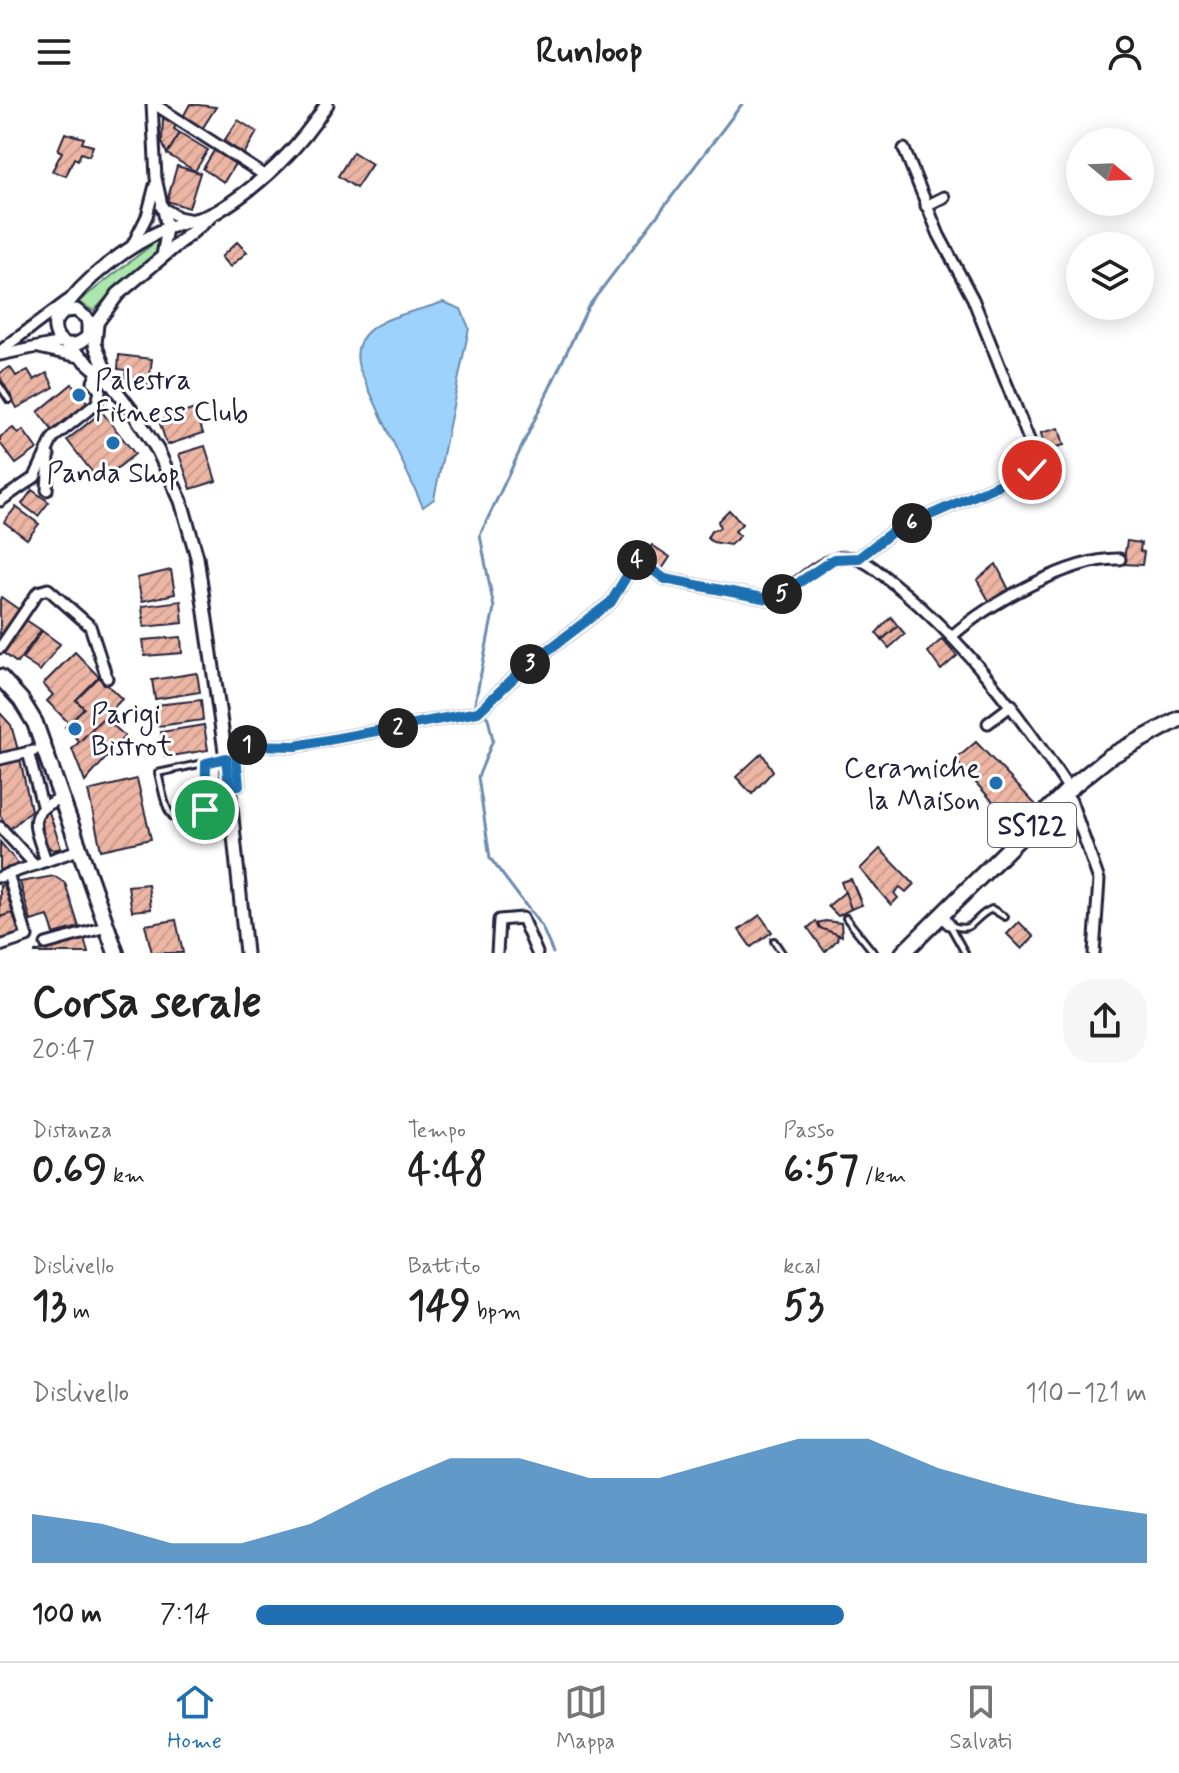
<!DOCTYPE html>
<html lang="it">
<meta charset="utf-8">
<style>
body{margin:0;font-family:Mynerve,sans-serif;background:#f6f6f6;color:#222;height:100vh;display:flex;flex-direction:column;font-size:30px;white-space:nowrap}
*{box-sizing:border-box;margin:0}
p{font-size:26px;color:#767676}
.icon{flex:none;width:44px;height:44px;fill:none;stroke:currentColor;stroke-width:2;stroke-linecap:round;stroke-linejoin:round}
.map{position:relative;height:849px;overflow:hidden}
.panel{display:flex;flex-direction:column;background:#fff;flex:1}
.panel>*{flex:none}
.needle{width:52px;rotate:109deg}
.fabs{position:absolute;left:1066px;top:24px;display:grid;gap:16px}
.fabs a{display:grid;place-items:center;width:88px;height:88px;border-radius:50%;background:#fff;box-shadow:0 4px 20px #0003;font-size:40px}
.pin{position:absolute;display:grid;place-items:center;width:68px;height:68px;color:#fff;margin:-34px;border:4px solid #fff;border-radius:50%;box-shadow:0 2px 8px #0007}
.km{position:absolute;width:40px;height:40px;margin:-20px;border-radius:50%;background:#222;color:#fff;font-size:22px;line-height:40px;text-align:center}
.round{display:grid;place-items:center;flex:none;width:84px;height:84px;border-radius:32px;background:#f6f6f6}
.head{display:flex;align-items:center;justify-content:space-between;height:136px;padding:0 32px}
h1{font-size:44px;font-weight:700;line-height:60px}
.stats{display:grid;grid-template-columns:repeat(3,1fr);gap:12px;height:136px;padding:8px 32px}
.stats div{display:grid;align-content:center}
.stats b{font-size:40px;font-weight:700}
.stats small{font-size:22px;font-weight:400}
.stats p{font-size:22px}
.chart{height:224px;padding:16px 32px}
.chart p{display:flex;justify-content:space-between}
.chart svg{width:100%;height:144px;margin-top:8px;fill:#1f6fb2;opacity:.7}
ul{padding:0 32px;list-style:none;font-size:26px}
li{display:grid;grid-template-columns:128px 96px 1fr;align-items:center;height:60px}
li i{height:20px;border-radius:10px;background:#1f6fb2}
header{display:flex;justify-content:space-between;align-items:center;height:104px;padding:0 32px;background:#fff;font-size:36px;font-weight:700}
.tabs{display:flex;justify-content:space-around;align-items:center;height:112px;border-top:2px solid #e0e0e0;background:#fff;font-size:22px;color:#767676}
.tabs a{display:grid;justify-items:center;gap:4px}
.tabs .on{color:#1f6fb2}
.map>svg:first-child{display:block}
.garden{fill:#abe6ac;stroke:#668474;stroke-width:2}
.water{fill:#9dd2fc;stroke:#6c8caf;stroke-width:2}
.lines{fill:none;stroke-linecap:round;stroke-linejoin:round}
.stream{stroke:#6c8caf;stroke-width:3}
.building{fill:url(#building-hatch);stroke:#22223b;stroke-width:2}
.service-casing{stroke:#22223b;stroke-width:10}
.minor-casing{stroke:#22223b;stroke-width:15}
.tertiary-casing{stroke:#22223b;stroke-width:17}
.primary-casing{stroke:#22223b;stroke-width:20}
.service{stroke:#fff;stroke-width:4}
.minor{stroke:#fff;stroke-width:9}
.tertiary{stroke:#fff;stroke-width:11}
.primary{stroke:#fff;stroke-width:14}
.route-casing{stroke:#fff;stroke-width:16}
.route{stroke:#1f6fb2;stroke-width:10}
.poi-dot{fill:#1f6fb2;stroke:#fff;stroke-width:3}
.labels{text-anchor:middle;stroke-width:6;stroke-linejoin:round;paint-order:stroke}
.shield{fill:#fff;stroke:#646476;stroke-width:2}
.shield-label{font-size:26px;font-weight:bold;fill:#22223b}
.poi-label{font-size:28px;fill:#22223b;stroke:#fff;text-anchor:start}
</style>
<header><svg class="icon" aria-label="menu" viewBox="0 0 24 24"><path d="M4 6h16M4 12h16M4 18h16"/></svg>Runloop<svg class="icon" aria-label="person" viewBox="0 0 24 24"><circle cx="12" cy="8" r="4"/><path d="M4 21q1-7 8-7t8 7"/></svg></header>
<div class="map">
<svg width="1179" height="849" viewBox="0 0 1179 849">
<defs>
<pattern id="building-hatch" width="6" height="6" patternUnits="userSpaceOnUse" patternTransform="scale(2)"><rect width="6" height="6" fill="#edb6a4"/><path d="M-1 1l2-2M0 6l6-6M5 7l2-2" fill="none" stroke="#cb9c8e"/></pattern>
</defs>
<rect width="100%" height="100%" fill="#fff"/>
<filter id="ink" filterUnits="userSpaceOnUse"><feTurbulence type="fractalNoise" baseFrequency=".0125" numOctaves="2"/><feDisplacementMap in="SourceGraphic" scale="16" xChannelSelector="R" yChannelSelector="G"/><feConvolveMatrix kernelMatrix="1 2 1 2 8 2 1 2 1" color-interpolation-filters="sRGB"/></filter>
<g filter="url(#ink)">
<path class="garden" d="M158 136 156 152 116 183 94 207 78 198Z"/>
<path class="water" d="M443 198 461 205 469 224 434 395 423 403 359 264C346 215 410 211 443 198Z"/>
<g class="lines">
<path class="stream" d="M553 849 542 823 490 754 478 673 493 636 488 614 475 599 494 504 480 431 588 203 742 0"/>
</g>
<g class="building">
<path d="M190 0 216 3 202 25 183 13Z"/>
<path d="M168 14 177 19 174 25 180 29 167 50 162 38 163 15Z"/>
<path d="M238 16 257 28 244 50 224 37Z"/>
<path d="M65 29 84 34 82 39 93 42 89 52 81 49 78 56 74 54 66 72 52 67 62 48 58 46Z"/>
<path d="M180 29 208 46 195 67 167 50Z"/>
<path d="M215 45 236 58 224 78 203 65Z"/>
<path d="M353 48 372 60 356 84 338 72Z"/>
<path d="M177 62 200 69 189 104 167 97Z"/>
<path d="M237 138 247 148 230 163 221 153Z"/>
<path d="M119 251 152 255 148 285 124 282 126 266 118 265Z"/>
<path d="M10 263 16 272 28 266 34 276 47 269 54 283 17 304 0 273V269Z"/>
<path d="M72 280 88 299 53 327 38 308Z"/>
<path d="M195 305 203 329 167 341 159 317Z"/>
<path d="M102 308 135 350 100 378 67 336Z"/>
<path d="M13 324 18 330 23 326 37 345 16 360 0 339V333Z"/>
<path d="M1059 324 1064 341 1045 346 1041 329Z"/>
<path d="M205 342 216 377 191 385 179 350Z"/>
<path d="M32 386 49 398 38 412 22 400Z"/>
<path d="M16 403 39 420 27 435 4 418Z"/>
<path d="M729 406 742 420 735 427 740 432 730 441 713 438 707 434 711 427 720 424 718 417Z"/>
<path d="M1127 437 1141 439 1140 447 1144 448 1142 461 1123 460Z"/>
<path d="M652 441 670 453 660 468 642 456Z"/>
<path d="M996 460 1010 488 991 500 977 476Z"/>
<path d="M171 466 175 490 142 497 137 474Z"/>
<path d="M1 493 21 507 0 537V496Z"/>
<path d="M181 497 183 519 144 523 142 502Z"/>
<path d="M891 513 898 522 882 536 876 529Z"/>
<path d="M26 516 41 526 17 559 2 548Z"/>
<path d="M898 522 905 530 889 544 882 536Z"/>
<path d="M42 527 60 540 40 567 22 555Z"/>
<path d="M181 533 182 549 145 552 143 536Z"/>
<path d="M942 535 957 552 941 566 928 548Z"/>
<path d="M75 548 99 573 76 596 84 604 69 619 47 597 53 591 43 580Z"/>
<path d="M197 569 200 588 155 595 152 576Z"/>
<path d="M99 573 122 595 80 638 65 623 84 604 76 596Z"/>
<path d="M201 596 203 616 158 622 156 601Z"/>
<path d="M0 609 11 621 18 646 0 651Z"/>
<path d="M104 613 125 632 85 678 72 645Z"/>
<path d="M204 621 208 646 165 653 161 628Z"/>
<path d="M976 638 1037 702 1017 724 955 656Z"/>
<path d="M762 649 773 667 752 690 736 673Z"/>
<path d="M20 655 31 706 9 726 0 711V660Z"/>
<path d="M137 675 151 735 101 746 88 687Z"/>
<path d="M48 705 61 744 53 746 43 739 42 707Z"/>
<path d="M0 738 22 764 0 769Z"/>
<path d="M880 745 914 780 906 788 900 783 894 789 898 794 891 801 860 765Z"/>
<path d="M54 772 65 779 79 823 54 830 48 812 31 817 20 778Z"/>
<path d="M851 775 862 801 851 805 841 778Z"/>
<path d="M148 780 151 805 132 807 128 782Z"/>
<path d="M4 781 13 809 0 813V782Z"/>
<path d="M845 788 851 805 838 812 828 802Z"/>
<path d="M13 809 20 832 0 839V813Z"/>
<path d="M760 811 772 828 751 843 739 826Z"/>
<path d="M176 816 183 849H152L145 821Z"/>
<path d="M816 817 820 824 839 828 837 836 825 848 808 824Z"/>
<path d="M825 817 841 819 842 832 820 824 818 819Z"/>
<path d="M1019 818 1034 833 1022 845 1007 830Z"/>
<path d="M84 834 88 849H35V848Z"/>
</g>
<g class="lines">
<g class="service-casing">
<g id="service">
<path d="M0 282 9 296"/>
<path d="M206 659C207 680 214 707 191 719 164 721 164 690 158 669L222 655"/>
<path d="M846 814 874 849"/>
<path d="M951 821C974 831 973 812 992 805L1005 813"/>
<path d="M950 822 965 849"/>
<path d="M774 837 782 849"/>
</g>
</g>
<g class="minor-casing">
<g id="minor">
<path d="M152 0 156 74 167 124 162 152"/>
<path d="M154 0 264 71"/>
<path d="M926 102 944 93"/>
<path d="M161 103 178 113 193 116"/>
<path d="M132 142 147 112 155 81"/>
<path d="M39 244 80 253"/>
<path d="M0 247 67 197"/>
<path d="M0 251 61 238"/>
<path d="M47 386 49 352"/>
<path d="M0 397 35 373 53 334 97 299 100 287 93 278 98 266"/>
<path d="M859 454 892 428 1032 366 1037 356 973 195 939 131 904 45"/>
<path d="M952 532C988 500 1071 453 1120 455"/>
<path d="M0 544 38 488 48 485 90 522 107 574"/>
<path d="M988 619 1012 601"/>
<path d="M28 648 42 701"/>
<path d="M0 655 34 647"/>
<path d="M229 682 239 681 236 651 245 641 296 642 478 608 521 567 611 498 637 455 665 475 768 495 779 492C797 480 824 452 847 453 864 453 881 470 894 480 966 538 1018 609 1069 685"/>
<path d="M1065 689 1071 697 1099 776 1094 849"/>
<path d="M0 723 35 761"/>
<path d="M46 757C35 722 23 709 63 693"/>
<path d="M0 773 81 745"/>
<path d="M940 811 949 820"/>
<path d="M46 840 106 823"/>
<path d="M0 842 27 833 8 770"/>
<path d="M497 849 499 816 522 814 537 849"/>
</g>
</g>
<g class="tertiary-casing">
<g id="tertiary">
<path d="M61 209C83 175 128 142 165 125 182 117 202 117 218 107 261 81 300 43 327 0"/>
<path d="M97 220 95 240 108 273"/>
<path d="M88 230V215L76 206 65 207 55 217C52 237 69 247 85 235L118 190 209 114"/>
<path d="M66 240 109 277 135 311 158 347 181 397 197 453 226 654 246 849"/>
</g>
</g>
<g class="primary-casing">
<g id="primary">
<path d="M0 573 21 596 35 619 116 849"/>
<path d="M903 849 1069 685 1109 653 1179 615"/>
</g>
</g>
<use href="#service" class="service"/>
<use href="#minor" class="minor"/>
<use href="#tertiary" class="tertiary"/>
<use href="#primary" class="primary"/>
</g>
</g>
<g class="lines" filter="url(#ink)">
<g class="route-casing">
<path id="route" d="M205 706 206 659 226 654 229 682 239 681 236 651 245 641 296 642 478 608 521 567 611 498 637 455 665 475 768 495 779 492 834 455 859 454 892 428 1032 366"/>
</g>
<use href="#route" class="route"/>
</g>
<g class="poi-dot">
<circle cx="79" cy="291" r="8"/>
<circle cx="113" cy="339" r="8"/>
<circle cx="75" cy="625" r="8"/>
<circle cx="996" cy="679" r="8"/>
</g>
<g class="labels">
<rect class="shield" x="988" y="699" width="88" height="44" rx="6"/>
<g class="shield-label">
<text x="1032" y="730">SS122</text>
</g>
<g class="poi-label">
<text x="95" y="285">Palestra<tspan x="95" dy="32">Fitness Club</tspan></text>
<text x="113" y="378" text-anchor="middle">Panda Shop</text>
<text x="91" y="619">Parigi<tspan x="91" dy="32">Bistrot</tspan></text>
<text x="980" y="673" text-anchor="end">Ceramiche<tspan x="980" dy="32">la Maison</tspan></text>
</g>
</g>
</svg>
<div class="fabs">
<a><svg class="needle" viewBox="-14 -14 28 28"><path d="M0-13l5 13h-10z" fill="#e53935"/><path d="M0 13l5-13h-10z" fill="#767676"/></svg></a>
<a><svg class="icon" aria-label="layers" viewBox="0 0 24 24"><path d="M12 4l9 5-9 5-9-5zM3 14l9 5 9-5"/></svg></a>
</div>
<div class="pin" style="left:205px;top:706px;background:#1e9e55"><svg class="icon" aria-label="arrive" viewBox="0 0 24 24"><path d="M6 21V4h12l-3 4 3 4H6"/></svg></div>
<div class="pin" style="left:1032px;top:366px;background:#d93025"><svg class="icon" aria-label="check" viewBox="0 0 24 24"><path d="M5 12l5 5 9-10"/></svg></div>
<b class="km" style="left:247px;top:641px">1</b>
<b class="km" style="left:398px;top:624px">2</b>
<b class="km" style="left:530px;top:560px">3</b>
<b class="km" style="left:637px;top:456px">4</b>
<b class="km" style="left:782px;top:490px">5</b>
<b class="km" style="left:912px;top:419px">6</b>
</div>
<section class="panel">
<div class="head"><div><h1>Corsa serale</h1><p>20:47</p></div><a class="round"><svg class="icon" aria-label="share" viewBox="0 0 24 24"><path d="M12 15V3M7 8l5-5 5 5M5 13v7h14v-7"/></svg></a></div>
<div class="stats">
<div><p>Distanza</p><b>0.69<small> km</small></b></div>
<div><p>Tempo</p><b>4:48</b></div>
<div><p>Passo</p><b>6:57<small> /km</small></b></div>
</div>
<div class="stats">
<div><p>Dislivello</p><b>13<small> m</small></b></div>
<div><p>Battito</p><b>149<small> bpm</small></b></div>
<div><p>kcal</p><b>53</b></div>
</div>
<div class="chart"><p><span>Dislivello</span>110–121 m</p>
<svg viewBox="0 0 160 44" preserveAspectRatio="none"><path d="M0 44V29L10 32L20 38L30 38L40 32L50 21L60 12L70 12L80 18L90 18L100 12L110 6L120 6L130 15L140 21L150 26L160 29V44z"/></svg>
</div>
<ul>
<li><b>100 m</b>7:14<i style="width:66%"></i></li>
</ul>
</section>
<nav class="tabs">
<a class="on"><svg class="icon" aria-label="home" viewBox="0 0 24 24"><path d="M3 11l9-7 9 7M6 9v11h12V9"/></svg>Home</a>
<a><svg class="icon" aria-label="map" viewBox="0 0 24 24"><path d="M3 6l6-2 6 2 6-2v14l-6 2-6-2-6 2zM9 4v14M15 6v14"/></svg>Mappa</a>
<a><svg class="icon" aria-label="saved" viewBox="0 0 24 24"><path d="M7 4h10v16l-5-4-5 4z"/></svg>Salvati</a>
</nav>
